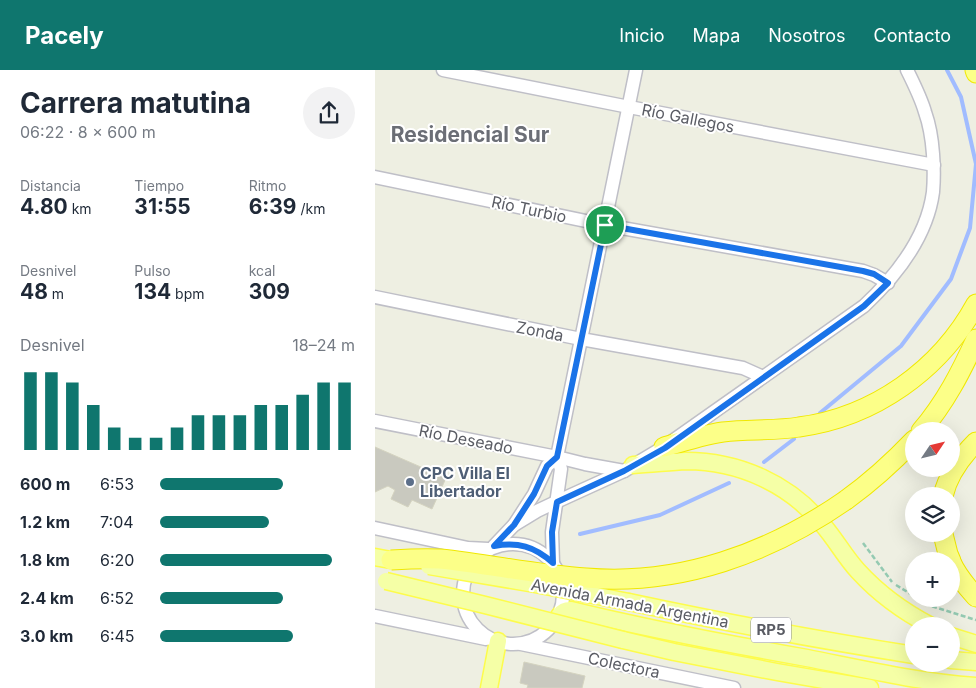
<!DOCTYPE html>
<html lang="es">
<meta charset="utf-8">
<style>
body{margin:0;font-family:Inter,sans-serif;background:#f2f2f3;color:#1f2937;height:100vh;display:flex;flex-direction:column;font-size:19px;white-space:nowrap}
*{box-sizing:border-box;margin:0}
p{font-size:16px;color:#747a83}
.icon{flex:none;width:28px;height:28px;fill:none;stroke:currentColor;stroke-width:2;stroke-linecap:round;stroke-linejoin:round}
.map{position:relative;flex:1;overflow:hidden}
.side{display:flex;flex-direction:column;background:#fff;width:375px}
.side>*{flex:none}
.needle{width:32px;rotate:55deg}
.fabs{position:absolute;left:530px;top:352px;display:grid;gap:10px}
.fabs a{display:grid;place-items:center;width:55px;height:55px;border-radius:50%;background:#fff;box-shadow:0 5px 20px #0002;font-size:25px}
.pin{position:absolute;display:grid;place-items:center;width:42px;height:42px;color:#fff;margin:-21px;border:2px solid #fff;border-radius:50%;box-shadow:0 1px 5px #0007}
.round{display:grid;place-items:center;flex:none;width:52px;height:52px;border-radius:26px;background:#f2f2f3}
.headline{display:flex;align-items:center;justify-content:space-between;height:85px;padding:0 20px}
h1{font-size:28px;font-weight:700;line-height:38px}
.metrics{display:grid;grid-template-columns:repeat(3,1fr);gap:8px;height:85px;padding:5px 20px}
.metrics div{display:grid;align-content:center}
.metrics b{font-size:21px;font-weight:700}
.metrics small{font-size:14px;font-weight:400}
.metrics p{font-size:14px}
.chart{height:140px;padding:10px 20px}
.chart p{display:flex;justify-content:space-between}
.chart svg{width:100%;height:90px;margin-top:5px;stroke:#0f766e;stroke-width:6}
ul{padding:0 20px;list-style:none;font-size:16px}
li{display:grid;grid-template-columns:80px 60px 1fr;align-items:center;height:38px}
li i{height:12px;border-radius:6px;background:#0f766e}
header{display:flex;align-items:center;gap:30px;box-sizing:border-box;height:70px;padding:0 25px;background:#0f766e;color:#fff}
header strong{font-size:24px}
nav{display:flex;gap:28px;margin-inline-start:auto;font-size:18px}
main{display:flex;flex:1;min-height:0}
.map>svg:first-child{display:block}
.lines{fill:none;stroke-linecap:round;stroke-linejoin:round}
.stream{stroke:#a1bcff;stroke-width:4}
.building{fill:#c9c9bf;stroke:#d4d3c0}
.minor-casing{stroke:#bfbfc7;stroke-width:15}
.major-casing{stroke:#fdfc4c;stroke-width:19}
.highway-casing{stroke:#f0e800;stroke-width:21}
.path{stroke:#94cab2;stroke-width:2.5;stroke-dasharray:5 2.5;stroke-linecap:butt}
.minor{stroke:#fff;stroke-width:12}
.major{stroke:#f5ffa6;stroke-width:16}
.highway{stroke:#fcff88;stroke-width:19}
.major-bridge-casing{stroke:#fdfc4c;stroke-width:19;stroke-linecap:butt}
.highway-bridge-casing{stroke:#f0e800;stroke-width:21;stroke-linecap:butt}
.major-bridge{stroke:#f5ffa6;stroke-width:16}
.highway-bridge{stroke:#fcff88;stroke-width:19}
.route-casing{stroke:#fff;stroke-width:10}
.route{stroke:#1a73e8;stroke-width:6}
.service-dot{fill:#5c6f8a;stroke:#fff;stroke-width:2}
.labels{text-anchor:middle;stroke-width:4;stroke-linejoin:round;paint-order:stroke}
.shield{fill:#fff;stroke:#8c8d92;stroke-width:1}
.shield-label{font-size:15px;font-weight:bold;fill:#5a5c64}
.street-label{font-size:16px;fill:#5a5c64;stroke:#fff}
.service-label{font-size:16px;font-weight:bold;fill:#4e5e75;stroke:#fff;text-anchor:start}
.district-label{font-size:21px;font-weight:bold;fill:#6b6e76;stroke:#fff}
</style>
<header>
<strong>Pacely</strong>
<nav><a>Inicio</a><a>Mapa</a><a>Nosotros</a><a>Contacto</a></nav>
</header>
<main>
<section class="side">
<div class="headline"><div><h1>Carrera matutina</h1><p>06:22 · 8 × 600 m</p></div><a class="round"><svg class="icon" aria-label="share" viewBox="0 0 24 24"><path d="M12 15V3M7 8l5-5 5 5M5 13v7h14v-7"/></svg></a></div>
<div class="metrics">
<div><p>Distancia</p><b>4.80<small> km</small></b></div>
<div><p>Tiempo</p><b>31:55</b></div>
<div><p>Ritmo</p><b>6:39<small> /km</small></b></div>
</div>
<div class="metrics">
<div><p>Desnivel</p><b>48<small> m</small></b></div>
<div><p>Pulso</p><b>134<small> bpm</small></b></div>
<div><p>kcal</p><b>309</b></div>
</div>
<div class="chart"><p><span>Desnivel</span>18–24 m</p>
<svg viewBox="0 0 160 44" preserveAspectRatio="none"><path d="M5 44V6M15 44V6M25 44V11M35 44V22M45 44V33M55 44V38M65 44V38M75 44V33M85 44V27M95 44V27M105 44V27M115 44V22M125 44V22M135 44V17M145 44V11M155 44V11"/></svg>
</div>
<ul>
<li><b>600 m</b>6:53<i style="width:63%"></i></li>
<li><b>1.2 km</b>7:04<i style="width:56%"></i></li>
<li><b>1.8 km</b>6:20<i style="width:88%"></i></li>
<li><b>2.4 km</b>6:52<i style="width:63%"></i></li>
<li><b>3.0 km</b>6:45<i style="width:68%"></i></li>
</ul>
</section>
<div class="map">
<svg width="601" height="618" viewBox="0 0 601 618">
<rect width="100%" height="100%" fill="#eeefe2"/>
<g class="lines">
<g class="stream">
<path d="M572 0 586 27 601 94"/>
<path d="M445 343 526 276 576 209 595 158 601 94"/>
<path d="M389 392 419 369"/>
<path d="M205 464 285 445 354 413"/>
</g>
</g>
<g class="building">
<path d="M0 377 71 408 57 439 37 430 33 437 16 429 20 420 13 416 0 422Z"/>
<path d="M149 592 210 606 207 618H152L153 615 145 613Z"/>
</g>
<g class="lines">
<g class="minor-casing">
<g id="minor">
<path d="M68 0 254 37 559 95"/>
<path d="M0 107 230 155 488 201 499 205 513 213"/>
<path d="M0 227 206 269 368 298 388 307"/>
<path d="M0 351 182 387 210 394 249 401"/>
<path d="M139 455 162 441 181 432 249 401 289 377 489 236C520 207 552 167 558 122 559 110 559 97 558 84 557 70 555 56 550 42 546 28 539 14 532 0"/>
<path d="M0 458 93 478 113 479"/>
<circle cx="138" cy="524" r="50"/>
<path d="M119 476 139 455 159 424 172 396 182 387"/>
<path d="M178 493 177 462 186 399 182 387 261 0"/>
<path d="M0 546 111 569"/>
<path d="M146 574 359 618"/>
</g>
</g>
<g class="major-casing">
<g id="major">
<path d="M258 395C276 394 294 392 311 391 364 391 415 414 448 455 461 470 470 487 483 501 504 524 529 542 556 556"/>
<path d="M0 487 16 490"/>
<path d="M254 532C348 552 443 570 539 585"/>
<path d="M184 546C188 541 190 540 196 540 274 559 353 574 432 588 488 599 544 612 601 616"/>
<path d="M576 566 601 574"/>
<path d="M248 570 299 582 402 602 495 618"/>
<path d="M576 590 601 592"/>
<path d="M114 618 123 571"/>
</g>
</g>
<g class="highway-casing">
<g id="highway">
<path d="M600 0 601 3"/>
<path d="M546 361C570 333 586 302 601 269"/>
<path d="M289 377C309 371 328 365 348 362 373 359 399 361 424 357 499 347 565 300 601 234"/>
<path d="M568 426C573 405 586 387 601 372"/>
<path d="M471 430C496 412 518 392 539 370"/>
<path d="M568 464 573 484 576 491"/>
<path d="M576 492C582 505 591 516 601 527"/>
</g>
</g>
<g class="path">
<path d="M488 473 517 512"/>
<path d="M521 515 539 526"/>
<path d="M544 529 556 536 601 550"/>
</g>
<use href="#minor" class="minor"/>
<use href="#major" class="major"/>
<use href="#highway" class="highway"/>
<g class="major-bridge-casing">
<g id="major-bridge">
<path d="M54 496 160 514 254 532"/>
<path d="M11 511 110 535 248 570"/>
</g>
</g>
<g class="highway-bridge-casing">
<path id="highway-bridge" d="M16 490C32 489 49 488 65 489 114 494 162 505 211 508 305 516 395 483 471 430"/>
</g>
<use href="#major-bridge" class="major-bridge"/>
<use href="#highway-bridge" class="highway-bridge"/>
</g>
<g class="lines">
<g class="route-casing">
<path id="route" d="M230 155 488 201 499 204 513 213 489 236 290 378 249 401 182 432 177 462 178 493C159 476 143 472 119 476L139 455 159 424 172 396 182 387Z"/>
</g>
<use href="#route" class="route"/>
</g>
<circle class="service-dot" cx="35" cy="412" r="5"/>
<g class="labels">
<rect class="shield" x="376" y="547.5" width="40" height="25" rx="4"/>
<g class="shield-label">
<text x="396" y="565">RP5</text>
</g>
<g class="street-label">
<text transform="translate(313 48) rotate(11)" y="6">Río Gallegos</text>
<text transform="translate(154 139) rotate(12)" y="6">Río Turbio</text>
<text transform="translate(165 261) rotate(11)" y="6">Zonda</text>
<text transform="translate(91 369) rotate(11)" y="6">Río Deseado</text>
<text transform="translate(255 533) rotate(11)" y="6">Avenida Armada Argentina</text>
<text transform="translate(249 595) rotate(12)" y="6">Colectora</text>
</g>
<g class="service-label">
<text x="45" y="409">CPC Villa El<tspan x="45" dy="18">Libertador</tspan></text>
</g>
<g class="district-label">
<text x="95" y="72">Residencial Sur</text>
</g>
</g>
</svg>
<div class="fabs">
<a><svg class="needle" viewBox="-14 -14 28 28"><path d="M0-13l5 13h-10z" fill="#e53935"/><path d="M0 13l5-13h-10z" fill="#747a83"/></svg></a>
<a><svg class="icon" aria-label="layers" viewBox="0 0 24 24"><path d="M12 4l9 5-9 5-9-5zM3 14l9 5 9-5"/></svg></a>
<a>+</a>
<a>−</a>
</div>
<div class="pin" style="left:230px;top:155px;background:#1e9e55"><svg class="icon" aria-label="arrive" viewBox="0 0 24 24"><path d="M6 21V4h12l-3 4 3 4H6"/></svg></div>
</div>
</main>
